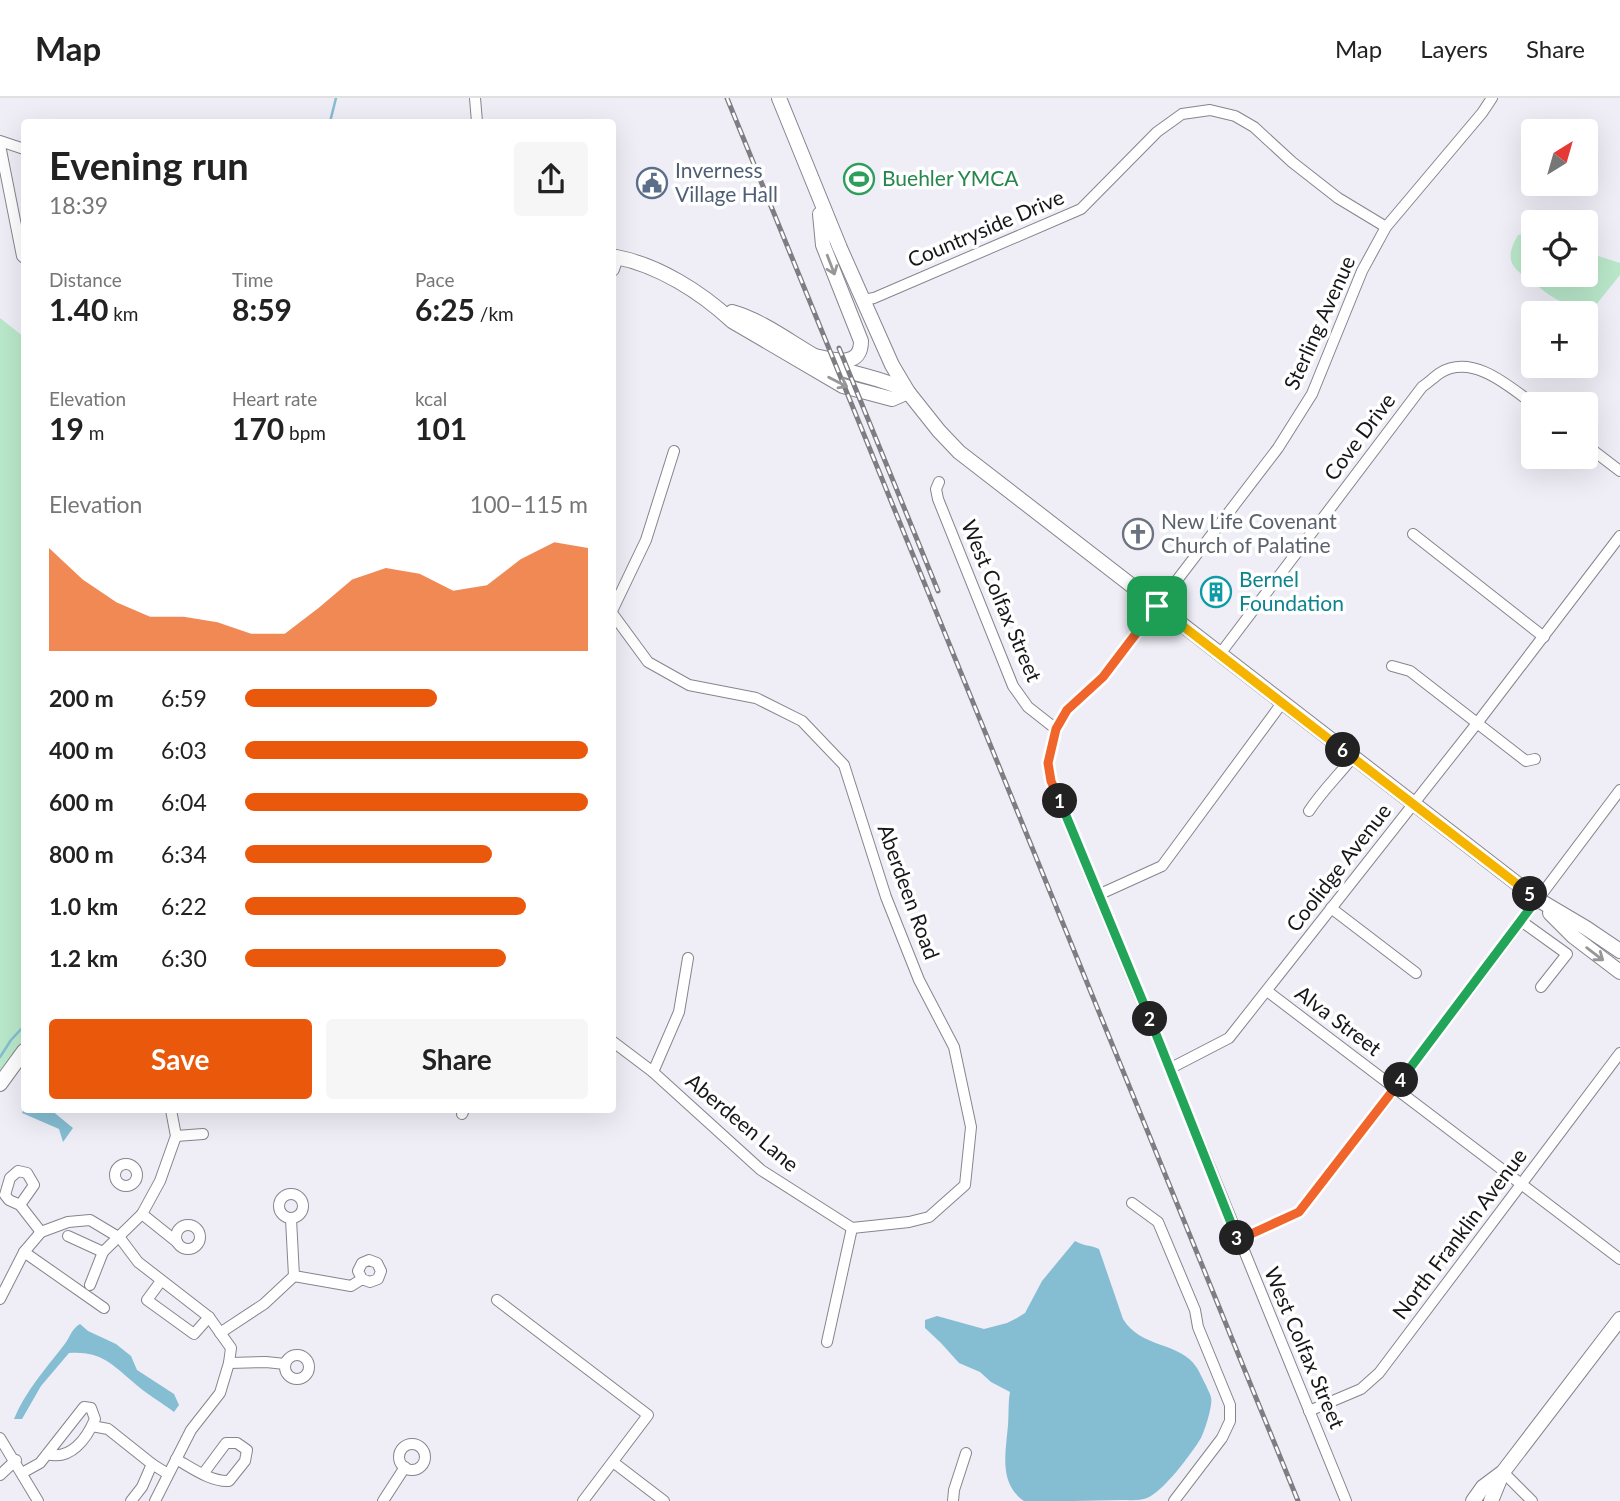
<!DOCTYPE html>
<meta charset="utf-8">
<style>
body{margin:0;font-family:Lato,sans-serif;background:#f6f6f6;color:#222;height:100vh;display:flex;flex-direction:column;font-size:26px;white-space:nowrap}
*{box-sizing:border-box;margin:0}
p{font-size:23px;color:#767676}
.icon{flex:none;width:38px;height:38px;fill:none;stroke:currentColor;stroke-width:2;stroke-linecap:round;stroke-linejoin:round}
.map{position:relative;flex:1;overflow:hidden}
.drawer{position:absolute;left:21px;top:21px;width:595px;height:994px;display:flex;flex-direction:column;background:#fff;border-radius:7px;box-shadow:0 7px 28px #0002}
.drawer>*{flex:none}
.needle{width:46px;rotate:37deg}
.controls{position:absolute;left:1521px;top:21px;display:grid;gap:14px}
.controls a{display:grid;place-items:center;width:77px;height:77px;border-radius:7px;background:#fff;box-shadow:0 7px 28px #0002;font-size:35px}
.pin{position:absolute;display:grid;place-items:center;width:60px;height:60px;color:#fff;margin:-30px;border-radius:14px;box-shadow:0 4px 10px #0006}
.km{position:absolute;width:35px;height:35px;margin:-18px;border-radius:50%;background:#222;color:#fff;font-size:19px;line-height:35px;text-align:center}
.round{display:grid;place-items:center;flex:none;width:74px;height:74px;border-radius:7px;background:#f6f6f6}
.summary{display:flex;align-items:center;justify-content:space-between;height:119px;padding:0 28px}
h1{font-size:38px;font-weight:700;line-height:52px}
.metrics{display:grid;grid-template-columns:repeat(3,1fr);gap:10px;height:119px;padding:7px 28px}
.metrics div{display:grid;align-content:center}
.metrics b{font-size:30px;font-weight:700}
.metrics small{font-size:19px;font-weight:400}
.metrics p{font-size:19px}
.chart{height:196px;padding:14px 28px}
.chart p{display:flex;justify-content:space-between}
.chart svg{width:100%;height:126px;margin-top:7px;fill:#ea580c;opacity:.7}
.primary-button{display:flex;gap:14px;margin-top:auto;padding:14px 28px}
.primary-button a{flex:1;height:80px;border-radius:7px;background:#ea580c;color:#fff;font-size:28px;font-weight:700;line-height:80px;text-align:center}
.primary-button a+a{background:#f6f6f6;color:#222}
ul{padding:0 28px;list-style:none;font-size:23px}
li{display:grid;grid-template-columns:112px 84px 1fr;align-items:center;height:52px}
li i{height:18px;border-radius:9px;background:#ea580c}
header{display:flex;align-items:center;gap:42px;box-sizing:border-box;height:98px;padding:0 35px;background:#fff;border-bottom:2px solid #e0e0e0}
header strong{font-size:33px}
nav{display:flex;gap:38px;margin-inline-start:auto;font-size:24px}
.map>svg:first-child{display:block}
.green{fill:#bae8ca}
.water{fill:#85bdd2}
.lines{fill:none;stroke-linecap:round;stroke-linejoin:round}
.stream{stroke:#85bdd2;stroke-width:2.5}
.minor-casing{stroke:#86858d;stroke-width:12}
.major-casing{stroke:#86858d;stroke-width:16}
.minor{stroke:#fff;stroke-width:10}
.major{stroke:#fff;stroke-width:14}
.rail-casing{stroke:#7d7d83;stroke-width:5}
.rail{stroke:#fff;stroke-width:2.5;stroke-dasharray:8;stroke-linecap:butt}
.oneway{stroke:#979798}
.split-1-casing{stroke:#fff;stroke-width:14}
.split-2-casing{stroke:#fff;stroke-width:14}
.split-3-casing{stroke:#fff;stroke-width:14}
.split-4-casing{stroke:#fff;stroke-width:14}
.split-5-casing{stroke:#fff;stroke-width:14}
.split-6-casing{stroke:#fff;stroke-width:14}
.split-7-casing{stroke:#fff;stroke-width:14}
.split-1{stroke:#f0652b;stroke-width:9}
.split-2{stroke:#22a559;stroke-width:9}
.split-3{stroke:#22a559;stroke-width:9}
.split-4{stroke:#f0652b;stroke-width:9}
.split-5{stroke:#22a559;stroke-width:9}
.split-6{stroke:#f5b400;stroke-width:9}
.split-7{stroke:#f5b400;stroke-width:9}
.labels{text-anchor:middle;stroke-width:7;stroke-linejoin:round;paint-order:stroke}
.service-label{font-size:21px;fill:#4e5e75;stroke:#fff;text-anchor:start}
.leisure-label{font-size:21px;fill:#27864d;stroke:#fff;text-anchor:start}
.street-label{font-size:21px;fill:#17171a;stroke:#fff}
.worship-label{font-size:21px;fill:#5b616d;stroke:#fff;text-anchor:start}
.culture-label{font-size:21px;fill:#0d838f;stroke:#fff;text-anchor:start}
</style>
<header>
<strong>Map</strong>
<nav><a>Map</a><a>Layers</a><a>Share</a></nav>
</header>
<div class="map">
<svg width="1620" height="1403" viewBox="0 0 1620 1403">
<rect width="100%" height="100%" fill="#efeef7"/>
<g class="green">
<path d="M1526 135 1533 137V177H1586V154L1620 165V177L1591 213C1574 201 1570 208 1556 201 1548 197 1541 190 1533 185 1512 170 1503 163 1518 137Z"/>
<path d="M0 220 24 239V942L0 974Z"/>
</g>
<g class="water">
<path d="M24 1011 51 1012 73 1030 63 1044 59 1031 22 1015Z"/>
<path d="M1075 1143C1083 1148 1091 1147 1099 1151L1123 1221C1141 1251 1180 1243 1197 1270 1199 1273 1211 1297 1211 1299 1213 1307 1205 1332 1201 1340 1192 1355 1163 1394 1147 1400 1140 1403 1129 1402 1121 1402 1088 1403 1056 1403 1024 1403 998 1385 1006 1353 1008 1327 1009 1315 1008 1305 1010 1294L991 1284 980 1274 959 1265 941 1245 925 1230V1222L937 1218 984 1231 1007 1225 1017 1220 1025 1215 1042 1183Z"/>
<path d="M80 1226 88 1233 116 1246 131 1258 137 1272 174 1296 179 1307 174 1314C161 1304 145 1295 133 1284 111 1265 100 1253 69 1255L41 1288 22 1321H14C25 1294 46 1270 64 1247 70 1240 71 1231 80 1226Z"/>
</g>
<g class="lines">
<g class="stream">
<path d="M330 24 336 0"/>
<path d="M0 959 11 942 24 928"/>
</g>
<g class="minor-casing">
<g id="minor">
<path d="M475 0 477 24"/>
<path d="M0 43 24 51"/>
<path d="M0 47 22 158 24 160"/>
<path d="M863 202 874 200 1081 111 1157 34 1182 16 1210 12 1235 18 1254 29 1292 64 1338 100 1386 129"/>
<path d="M1586 347 1620 373"/>
<path d="M939 384 936 391 938 401 1013 588 1028 609 1056 631"/>
<path d="M1413 436 1544 539"/>
<path d="M612 513 646 442 674 353"/>
<path d="M612 515 648 564 689 587 756 600 802 623 844 667 886 799 919 882 954 949 971 1029 965 1087 929 1119 909 1124 852 1130"/>
<path d="M1220 556 1422 289C1428 285 1434 279 1440 275 1472 255 1509 288 1533 306"/>
<path d="M1392 568 1410 573 1526 663 1535 661"/>
<path d="M1309 713C1322 693 1338 678 1353 659"/>
<path d="M1098 797 1162 768 1282 605"/>
<path d="M1331 810 1416 875"/>
<path d="M1521 823 1567 856 1541 889"/>
<path d="M1267 893 1620 1161"/>
<path d="M612 943 653 974 761 1072 852 1130"/>
<path d="M1171 970 1229 940 1478 624 1620 438"/>
<path d="M653 974 679 914 688 860"/>
<path d="M462 1016 464 1012"/>
<path d="M176 1038 203 1036"/>
<circle cx="126" cy="1077" r="11"/>
<circle cx="291" cy="1108" r="12"/>
<path d="M1132 1105 1158 1124 1195 1212 1198 1229 1230 1307V1323L1222 1340 1174 1403"/>
<path d="M20 1107 34 1087 27 1075 18 1073 10 1080 5 1097 9 1102 20 1107 41 1134"/>
<path d="M142 1116 177 1144"/>
<path d="M291 1121 294 1178"/>
<circle cx="188" cy="1139" r="12"/>
<path d="M68 1138 103 1154 142 1116 160 1083 176 1038 171 1012"/>
<path d="M1238 1142 1299 1114 1395 991 1620 692"/>
<path d="M24 1154 104 1210"/>
<path d="M294 1178 351 1188 362 1181 370 1184 378 1181 381 1173 377 1165 369 1162 362 1165 358 1173 362 1181"/>
<path d="M161 1183 147 1202 194 1236 209 1219"/>
<path d="M90 1187 103 1154"/>
<path d="M0 1201 24 1154 41 1134 68 1124 90 1122 120 1140 138 1164 209 1219 231 1250 229 1265 220 1295 191 1332 155 1403"/>
<path d="M497 1202 648 1317 583 1403"/>
<path d="M220 1235 264 1206 294 1178"/>
<path d="M827 1244 852 1130"/>
<circle cx="297" cy="1269" r="12"/>
<path d="M229 1265 266 1264 285 1266"/>
<path d="M1309 1313 1361 1291 1379 1275 1620 955"/>
<path d="M92 1328 108 1331 152 1366"/>
<path d="M0 1340 38 1403"/>
<circle cx="412" cy="1359" r="13"/>
<path d="M176 1361C192 1370 211 1384 229 1383L245 1363 247 1352 237 1345H226L203 1376"/>
<path d="M613 1364 664 1403"/>
<path d="M1503 1374 1532 1403"/>
<path d="M22 1375 40 1365 84 1309 91 1310 95 1321C87 1340 71 1363 47 1356"/>
<path d="M0 1377 16 1362"/>
<path d="M131 1403 142 1389 152 1366 168 1376"/>
<path d="M383 1403 405 1369"/>
<path d="M953 1403 954 1392 966 1355"/>
<path d="M1346 1403C1248 1163 1151 922 1051 683L1048 665 1056 631 1067 612 1103 579 1278 350 1312 296 1362 173 1386 129 1482 15 1492 0"/>
</g>
</g>
<g class="major-casing">
<g id="major">
<path d="M779 0 840 150 892 267 908 294 939 333 959 354 1537 801 1586 830 1620 853"/>
<path d="M612 171 616 159C658 167 701 194 732 223L843 288 892 301 908 294"/>
<path d="M732 214C767 224 797 250 829 266 855 278 882 279 907 293"/>
<path d="M815 258C833 262 861 271 861 243L823 147 820 116"/>
<path d="M1550 815 1574 839 1620 874"/>
<path d="M0 986 24 953"/>
<path d="M1473 1403 1483 1389 1503 1374 1620 1221"/>
<path d="M1491 1403 1502 1376"/>
</g>
</g>
<use href="#minor" class="minor"/>
<use href="#major" class="major"/>
<g class="rail-casing">
<g id="rail">
<path d="M727 0 1298 1403"/>
<path d="M839 250 938 493"/>
</g>
</g>
<use href="#rail" class="rail"/>
</g>
<defs><path id="oneway-shaft" d="M-6 0H5M1.5-3L5.5 0L1.5 3" fill="none" stroke-width="1.6" stroke-linecap="round" stroke-linejoin="round" transform="scale(1.75)"/></defs>
<g class="oneway">
<use href="#oneway-shaft" transform="translate(831 167) rotate(69)"/>
<use href="#oneway-shaft" transform="translate(838 284) rotate(27)"/>
<use href="#oneway-shaft" transform="translate(1595 856) rotate(37)"/>
</g>
<g class="lines">
<g class="split-1-casing">
<path id="split-1" d="M1060 703 1051 683 1048 665 1056 631 1067 612 1103 579 1157 508"/>
</g>
<g class="split-2-casing">
<path id="split-2" d="M1060 703 1150 921"/>
</g>
<g class="split-3-casing">
<path id="split-3" d="M1150 921 1237 1140"/>
</g>
<g class="split-4-casing">
<path id="split-4" d="M1237 1140 1238 1142 1299 1114 1401 982"/>
</g>
<g class="split-5-casing">
<path id="split-5" d="M1401 982 1537 801 1530 796"/>
</g>
<g class="split-6-casing">
<path id="split-6" d="M1343 652 1530 796"/>
</g>
<g class="split-7-casing">
<path id="split-7" d="M1157 508 1343 652"/>
</g>
<use href="#split-1" class="split-1"/>
<use href="#split-2" class="split-2"/>
<use href="#split-3" class="split-3"/>
<use href="#split-4" class="split-4"/>
<use href="#split-5" class="split-5"/>
<use href="#split-6" class="split-6"/>
<use href="#split-7" class="split-7"/>
</g>
<defs>
<g id="stadium-ring" transform="scale(1.575)"><circle r="9.5" fill="#fff" stroke="#2e9e5b" stroke-width="1.5"/><path d="M0-5a6.5 5 0 1 0 0 10a6.5 5 0 1 0 0-10ZM-3.5-1.8h7v3.6h-7Z" fill="#2e9e5b"/></g>
<g id="civic-ring" transform="scale(1.575)"><circle r="9.5" fill="#fff" stroke="#5c6f8a" stroke-width="1.5"/><path d="M-.6-6.5H3V-4.5H.6V-3L4-1V1h2V6H-6V1h2V-1L-.6-3ZM-1.2 2.5V6h2.4V2.5Z" fill="#5c6f8a"/></g>
<g id="church-ring" transform="scale(1.575)"><circle r="9.5" fill="#fff" stroke="#6b7280" stroke-width="1.5"/><path d="M-1.2-6h2.4v3.5h3.3v2.4h-3.3V6h-2.4V-.1h-3.3v-2.4h3.3Z" fill="#6b7280"/></g>
<g id="building-ring" transform="scale(1.575)"><circle r="9.5" fill="#fff" stroke="#0f9aa8" stroke-width="1.5"/><path d="M-4-6H4V6H1V3H-1V6H-4ZM-2.5-4.3h1.7v1.8h-1.7ZM.8-4.3h1.7v1.8H.8ZM-2.5-1h1.7V.8h-1.7ZM.8-1h1.7V.8H.8Z" fill="#0f9aa8"/></g>
</defs>
<g fill-rule="evenodd">
<use href="#stadium-ring" x="859" y="81"/>
<use href="#civic-ring" x="652" y="85"/>
<use href="#church-ring" x="1138" y="436"/>
<use href="#building-ring" x="1216" y="494"/>
</g>
<g class="labels">
<g class="service-label">
<text x="675" y="80">Inverness<tspan x="675" dy="24">Village Hall</tspan></text>
</g>
<g class="leisure-label">
<text x="882" y="88">Buehler YMCA</text>
</g>
<g class="street-label">
<text transform="translate(986 131) rotate(-23)" y="7">Countryside Drive</text>
<text transform="translate(1320 225) rotate(-66)" y="7">Sterling Avenue</text>
<text transform="translate(1360 339) rotate(-53)" y="7">Cove Drive</text>
<text transform="translate(1001 503) rotate(67)" y="7">West Colfax Street</text>
<text transform="translate(1339 770) rotate(-52)" y="7">Coolidge Avenue</text>
<text transform="translate(908 794) rotate(70)" y="7">Aberdeen Road</text>
<text transform="translate(1338 923) rotate(37)" y="7">Alva Street</text>
<text transform="translate(742 1025) rotate(40)" y="7">Aberdeen Lane</text>
<text transform="translate(1460 1136) rotate(-53)" y="7">North Franklin Avenue</text>
<text transform="translate(1304 1250) rotate(67)" y="7">West Colfax Street</text>
</g>
<g class="worship-label">
<text x="1161" y="431">New Life Covenant<tspan x="1161" dy="24">Church of Palatine</tspan></text>
</g>
<g class="culture-label">
<text x="1239" y="489">Bernel<tspan x="1239" dy="24">Foundation</tspan></text>
</g>
</g>
</svg>
<div class="controls">
<a><svg class="needle" viewBox="-14 -14 28 28"><path d="M0-13l5 13h-10z" fill="#e53935"/><path d="M0 13l5-13h-10z" fill="#767676"/></svg></a>
<a><svg class="icon" aria-label="locate" viewBox="0 0 24 24"><circle cx="12" cy="12" r="6"/><path d="M12 2v4M12 18v4M2 12h4M18 12h4"/></svg></a>
<a>+</a>
<a>−</a>
</div>
<div class="pin" style="left:1157px;top:508px;background:#1e9e55"><svg class="icon" aria-label="arrive" viewBox="0 0 24 24"><path d="M6 21V4h12l-3 4 3 4H6"/></svg></div>
<b class="km" style="left:1060px;top:703px">1</b>
<b class="km" style="left:1150px;top:921px">2</b>
<b class="km" style="left:1237px;top:1140px">3</b>
<b class="km" style="left:1401px;top:982px">4</b>
<b class="km" style="left:1530px;top:796px">5</b>
<b class="km" style="left:1343px;top:652px">6</b>
<section class="drawer">
<div class="summary"><div><h1>Evening run</h1><p>18:39</p></div><a class="round"><svg class="icon" aria-label="share" viewBox="0 0 24 24"><path d="M12 15V3M7 8l5-5 5 5M5 13v7h14v-7"/></svg></a></div>
<div class="metrics">
<div><p>Distance</p><b>1.40<small> km</small></b></div>
<div><p>Time</p><b>8:59</b></div>
<div><p>Pace</p><b>6:25<small> /km</small></b></div>
</div>
<div class="metrics">
<div><p>Elevation</p><b>19<small> m</small></b></div>
<div><p>Heart rate</p><b>170<small> bpm</small></b></div>
<div><p>kcal</p><b>101</b></div>
</div>
<div class="chart"><p><span>Elevation</span>100–115 m</p>
<svg viewBox="0 0 160 44" preserveAspectRatio="none"><path d="M0 44V8L10 19L20 27L30 32L40 32L50 34L60 38L70 38L80 29L90 19L100 15L110 17L120 23L130 21L140 12L150 6L160 8V44z"/></svg>
</div>
<ul>
<li><b>200 m</b>6:59<i style="width:56%"></i></li>
<li><b>400 m</b>6:03<i style="width:100%"></i></li>
<li><b>600 m</b>6:04<i style="width:100%"></i></li>
<li><b>800 m</b>6:34<i style="width:72%"></i></li>
<li><b>1.0 km</b>6:22<i style="width:82%"></i></li>
<li><b>1.2 km</b>6:30<i style="width:76%"></i></li>
</ul>
<div class="primary-button"><a>Save</a><a>Share</a></div>
</section>
</div>
